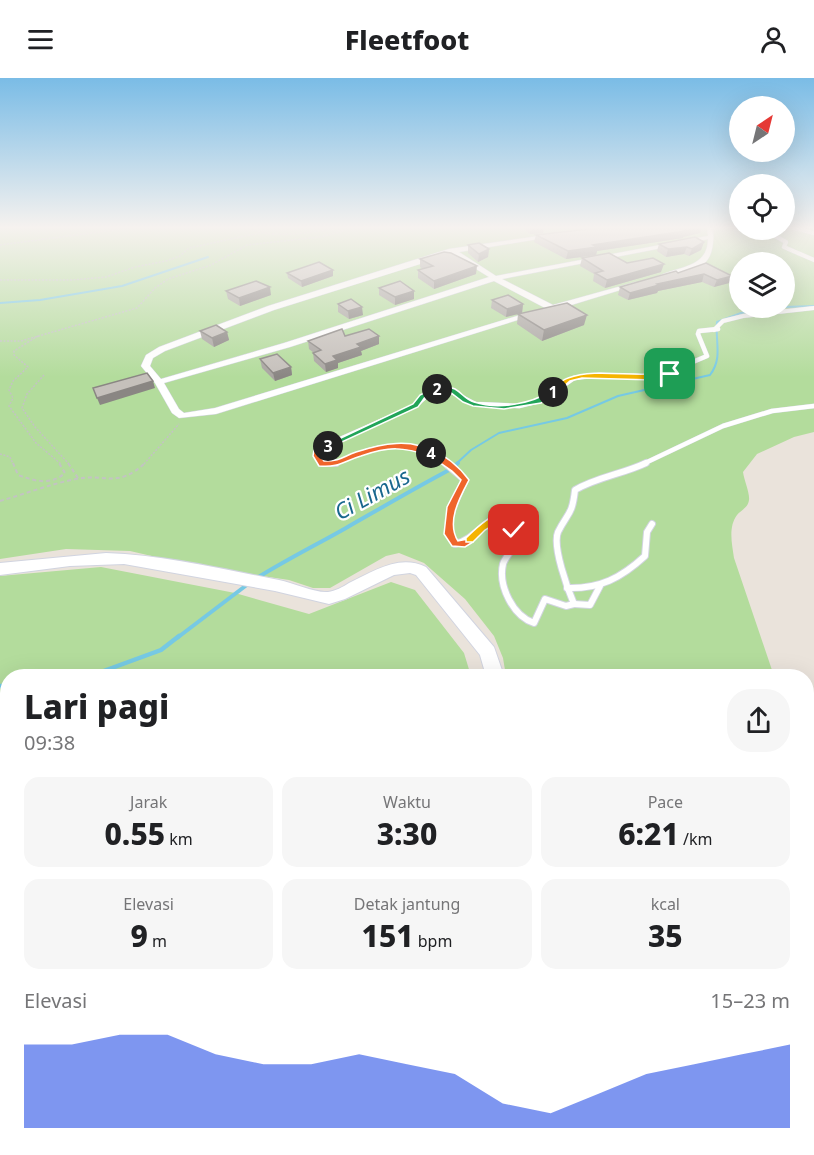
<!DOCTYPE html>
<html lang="id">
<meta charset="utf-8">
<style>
body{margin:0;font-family:"Noto Sans",sans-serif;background:#f6f6f6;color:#202124;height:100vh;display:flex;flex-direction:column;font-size:22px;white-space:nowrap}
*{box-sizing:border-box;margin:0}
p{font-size:20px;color:#757577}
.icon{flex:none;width:33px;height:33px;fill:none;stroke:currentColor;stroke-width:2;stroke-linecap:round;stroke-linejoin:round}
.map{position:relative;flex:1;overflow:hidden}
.drawer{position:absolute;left:0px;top:591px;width:814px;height:486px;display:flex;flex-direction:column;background:#fff;border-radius:24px 24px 0 0;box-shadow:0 6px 24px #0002}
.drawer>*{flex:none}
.needle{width:39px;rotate:35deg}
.tools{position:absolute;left:729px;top:18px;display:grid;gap:12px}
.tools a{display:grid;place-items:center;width:66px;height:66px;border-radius:50%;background:#fff;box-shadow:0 6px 24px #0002;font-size:30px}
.pin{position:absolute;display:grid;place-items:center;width:51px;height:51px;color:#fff;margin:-26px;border-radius:12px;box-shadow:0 3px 9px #0006}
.km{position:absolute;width:30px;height:30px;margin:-15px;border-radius:50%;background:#222;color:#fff;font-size:16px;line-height:30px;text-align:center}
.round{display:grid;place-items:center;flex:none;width:63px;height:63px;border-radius:24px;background:#f6f6f6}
.head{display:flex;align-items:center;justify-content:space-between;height:102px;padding:0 24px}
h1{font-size:33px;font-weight:800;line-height:45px}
.metrics{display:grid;grid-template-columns:repeat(3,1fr);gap:9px;height:102px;padding:6px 24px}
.metrics div{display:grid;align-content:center;border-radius:15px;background:#f6f6f6;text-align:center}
.metrics b{font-size:30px;font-weight:800}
.metrics small{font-size:16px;font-weight:400}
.metrics p{font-size:16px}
.chart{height:168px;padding:12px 24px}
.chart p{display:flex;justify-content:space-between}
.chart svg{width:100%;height:108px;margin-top:6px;fill:#486aea;opacity:.7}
header{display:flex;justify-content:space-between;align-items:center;height:78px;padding:0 24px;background:#fff;font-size:27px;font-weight:800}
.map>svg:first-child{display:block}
.green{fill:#b3dc9c;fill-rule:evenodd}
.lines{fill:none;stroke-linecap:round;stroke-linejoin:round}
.stream-far2{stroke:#76c9e4;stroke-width:2}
.stream-far1{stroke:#76c9e4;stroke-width:4}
.stream{stroke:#76c9e4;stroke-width:4.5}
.service-far3-casing{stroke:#d1d4e0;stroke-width:4.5}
.service-far2-casing{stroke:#d1d4e0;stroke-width:5}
.service-far1-casing{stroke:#d1d4e0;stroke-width:8}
.service-casing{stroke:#d1d4e0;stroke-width:10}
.minor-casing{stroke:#d1d4e0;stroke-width:1}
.tertiary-casing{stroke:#d1d4e0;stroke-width:2}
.path-far1{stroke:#c3c3c3;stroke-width:1.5;stroke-dasharray:2 1.5;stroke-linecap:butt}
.path{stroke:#c3c3c3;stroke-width:2;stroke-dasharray:4 3;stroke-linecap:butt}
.service-far3{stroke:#fff;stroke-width:4}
.service-far2{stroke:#fff;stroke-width:4.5}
.service-far1{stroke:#fff;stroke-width:6}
.service{stroke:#fff;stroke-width:8}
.minor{fill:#fff;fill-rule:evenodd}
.tertiary{fill:#fff;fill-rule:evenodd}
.wall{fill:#a9a5a1}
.shaded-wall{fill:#8a8683}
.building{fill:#c5c0bb;stroke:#8a8683;stroke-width:1.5}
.split-1{fill:#f5b400;stroke:#fff;stroke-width:1.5}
.split-2{fill:#22a559;stroke:#fff;stroke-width:1.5}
.split-3{fill:#22a559;stroke:#fff;stroke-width:1.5}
.split-4{fill:#f0652b;stroke:#fff;stroke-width:1.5}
.split-5{fill:#f0652b;stroke:#fff;stroke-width:1.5}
.split-6{fill:#f5b400;stroke:#fff;stroke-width:1.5}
.labels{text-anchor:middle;stroke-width:4.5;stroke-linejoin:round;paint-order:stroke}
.water-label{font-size:22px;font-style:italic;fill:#18678d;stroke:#fff}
</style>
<header><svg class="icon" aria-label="menu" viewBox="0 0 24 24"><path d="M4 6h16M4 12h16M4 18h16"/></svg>Fleetfoot<svg class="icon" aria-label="person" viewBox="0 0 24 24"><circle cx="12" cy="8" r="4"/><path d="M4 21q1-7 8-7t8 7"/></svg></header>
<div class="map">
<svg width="814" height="1077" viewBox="0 0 814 1077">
<rect width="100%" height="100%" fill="#eae3db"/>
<g class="green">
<path d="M0 149H739L740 152 814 149V354L794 359 757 376 743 394C744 402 750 415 749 422 748 430 741 432 737 437 728 449 732 466 734 480L774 598H506L503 580 494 558 465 521 424 485 399 475 386 478 330 510H313L289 502 195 488 130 473 66 471 0 481ZM740 184H784V230H740Z"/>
<path d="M101 489 235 515 309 536 391 504 415 512 464 575 471 598H8V1070H666L669 1077H0V498Z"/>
<path d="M807 630 814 637V1077H722L719 1070H807Z"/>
</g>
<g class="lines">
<g class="stream-far2">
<path d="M0 150 17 149"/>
<path d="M0 225 40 222 122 208 208 179"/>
<path d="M784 229 814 228"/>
<path d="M456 386 471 372 499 355 567 340 618 318 710 297C723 280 715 264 717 244L741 235 778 230"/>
</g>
<g class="stream-far1">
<path d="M257 500C286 482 316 467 346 450 381 430 415 410 451 391L458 385"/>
<path d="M177 560 248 506"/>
</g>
<g class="stream">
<path d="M90 598 161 572 179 558"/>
<path d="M0 608H8"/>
</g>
<g class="service-far3-casing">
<g id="service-far3">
<path d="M791 149 814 155"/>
<path d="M764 152 786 164 784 169 814 182"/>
<path d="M714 252 723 243 743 238 814 230"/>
</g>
</g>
<g class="service-far2-casing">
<g id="service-far2">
<path d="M447 386C420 366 389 364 358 376 346 381 336 386 322 386L316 378 317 372 322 369 415 328 434 311 450 313 475 326 519 328 543 322 574 300 599 297 657 299 707 278 698 256 699 253 718 251"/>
<path d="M643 386 723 348 772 333 814 328"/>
</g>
</g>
<g class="service-far1-casing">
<g id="service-far1">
<path d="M321 385H336"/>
<path d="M445 385 465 402C456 423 441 444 455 466 478 461 490 432 515 436L517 447C513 454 515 458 514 465 513 473 505 479 503 486 498 508 513 538 534 545L545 521 566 528 574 526C568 512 552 468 558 454 568 434 572 438 575 412 597 399 623 396 646 385"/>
<path d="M567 510C600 511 621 500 645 478L647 454 652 446"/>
<path d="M574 526 590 527 600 508"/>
</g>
</g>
<g class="service-casing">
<path id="service" d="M0 625 8 627"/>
</g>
<g class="minor-casing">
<path id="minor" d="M707 149H713C716 192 697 192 661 201L657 199C676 188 708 191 708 161L502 201 553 227 636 204 640 206 555 232H549L494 203 290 269 164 305 179 331 184 335 215 330 530 234 537 236 216 336 179 340 172 335 155 305 141 288 146 277 159 269 268 228 449 171 553 156 556 158 459 174 496 198 708 158ZM452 176 489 199 284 265 161 301 150 288 153 280 165 273 274 232Z"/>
</g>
<g class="tertiary-casing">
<g id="tertiary">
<path d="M106 475C164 477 222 491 279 502 293 505 315 515 328 514 335 513 343 509 349 505 374 493 399 476 426 489L494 569 504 598H486L480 577 416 497 410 495 394 497 345 521 329 526 275 513 124 486 70 488 0 497V485Z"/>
<path d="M685 1070H713L716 1077H688Z"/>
</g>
</g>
<g class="path-far1">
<path d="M0 167 136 149"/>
<path d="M0 202H72L106 199 135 189 166 183 180 178 189 170 259 155"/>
<path d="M38 258 14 273V277L28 289 13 303 9 312 13 320 9 328 36 365 61 386"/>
<path d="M0 263H21L137 230 155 210 168 201 211 187 247 167 320 159 343 153 335 151C306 154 273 162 246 149"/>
<path d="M44 297 27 316 22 330 35 349 69 386"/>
<path d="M0 376 10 379 13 386"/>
<path d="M144 386 179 346"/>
</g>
<g class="path">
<path d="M13 385 18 397C35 403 50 408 65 395L59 385"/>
<path d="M68 385 78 400"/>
<path d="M0 423C25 416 50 406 76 401 105 395 117 411 145 385"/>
</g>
<use href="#service-far3" class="service-far3"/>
<use href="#service-far2" class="service-far2"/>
<use href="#service-far1" class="service-far1"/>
<use href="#service" class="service"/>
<use href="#minor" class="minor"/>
<use href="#tertiary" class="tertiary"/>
</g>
<g class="wall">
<path d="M524 149H544L543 155 530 156 523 150Z"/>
<path d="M606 149H702L700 155 683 159V160L597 173 596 177 566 181 534 164 536 157Z"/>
<path d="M704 164 701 172 689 178 684 176 666 179 657 173 659 166Z"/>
<path d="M468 167 489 171 488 179 478 184 468 175Z"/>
<path d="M582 180 627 185 661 194 605 210 593 203 594 196 580 188Z"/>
<path d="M420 181 476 196 434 211 418 200V192L423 191 420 189Z"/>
<path d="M287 195 333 198 302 209 288 200Z"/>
<path d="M678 195 732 198 729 205 714 209 702 204 658 213 657 215 628 222 618 217 620 209Z"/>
<path d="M379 210 414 221 395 227 379 217Z"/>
<path d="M226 213 271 217 240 228 228 221Z"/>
<path d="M492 222 523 226 522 235 584 247 542 263 517 246 518 236 506 239 491 230Z"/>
<path d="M338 226 363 237 349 241 338 234Z"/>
<path d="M200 253 227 254 229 262 214 269 202 261Z"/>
<path d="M345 258 379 266 361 273 362 277 338 285V290L326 294 314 283 313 275H314L309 271 308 263Z"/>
<path d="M260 281 291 289 292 297 275 303 262 290Z"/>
</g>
<g class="shaded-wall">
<path d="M531 149H544L543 155 530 156Z"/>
<path d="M699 149H702L700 155 683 159V160L597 173 596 177 566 181 568 173 593 167Z"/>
<path d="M704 164 701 172 689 178 692 171Z"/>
<path d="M687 169 684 176 666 179 668 171Z"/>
<path d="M489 171 488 179 478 184 479 176Z"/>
<path d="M664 186 661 194 605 210 607 202Z"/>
<path d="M477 188 476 196 434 211V203Z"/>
<path d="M333 192V198L302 209 301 203Z"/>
<path d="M704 196 702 204 658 213 657 215 628 222 630 215 657 206Z"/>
<path d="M732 198 729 205 714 209 717 202Z"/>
<path d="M270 209 271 217 240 228 239 220Z"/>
<path d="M414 213V221L395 227V219Z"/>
<path d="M523 226 522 235 506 239 507 231Z"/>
<path d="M362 229 363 237 349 241 348 233Z"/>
<path d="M587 237 584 247 542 263 544 252Z"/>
<path d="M227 254 229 262 214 269 212 260Z"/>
<path d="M379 258V266L361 273 362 277 338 285V290L326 294 325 286 333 278 357 266Z"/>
<path d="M291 289 292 297 275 303 273 295Z"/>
<path d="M153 303 155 310 100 327 97 320Z"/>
</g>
<g class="building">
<path d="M606 149H699L683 152 685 153 593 167 597 169 568 173 536 157Z"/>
<path d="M695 159 704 164 692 171 687 169 668 171 659 166Z"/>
<path d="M479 165 489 171 479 176 468 167Z"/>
<path d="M444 174 451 175 477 188 434 203 418 192 433 188 420 181Z"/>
<path d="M609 175 627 185 653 180 664 186 607 202 595 195 603 193 582 180Z"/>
<path d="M319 184 333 192 301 203 287 195Z"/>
<path d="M706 185 732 198 717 202 704 196 657 206 659 207 630 215 620 209 676 193 678 195Z"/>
<path d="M256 203 270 209 239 220 226 213Z"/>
<path d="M400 203 414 213 395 219 379 210Z"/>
<path d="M508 217 523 226 507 231 492 222Z"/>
<path d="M351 221 362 229 348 233 338 226Z"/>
<path d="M567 225 587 237 544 252 518 236Z"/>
<path d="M216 247 227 254 212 260 200 253Z"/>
<path d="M342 251 345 258 369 251 379 258 357 266 361 269 333 278 337 282 325 286 313 275 321 272 308 263Z"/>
<path d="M277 276 291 289 273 295 260 281Z"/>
<path d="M147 295 153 303 97 320 93 310Z"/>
</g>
<linearGradient id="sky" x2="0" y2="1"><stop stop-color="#7abce6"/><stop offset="0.5" stop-color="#f6f2ef"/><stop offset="1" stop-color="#f6f2ef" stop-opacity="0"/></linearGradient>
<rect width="814" height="299" fill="url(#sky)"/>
<path class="split-1" d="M670 294 673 298 654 302 582 300 570 303 556 315 550 314C555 309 561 302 568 300 598 289 638 301 670 294Z"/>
<path class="split-2" d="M437 309C442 309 450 308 455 311 462 315 466 322 474 324 498 332 531 326 551 313L557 314 541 325 504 331 473 328 463 324 450 314 434 312Z"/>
<path class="split-3" d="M434 310 440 311 425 319 418 329 331 369 324 368 413 326 420 317Z"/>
<path class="split-4" d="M328 365 332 368 321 374 320 378 324 383C341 383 342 379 356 374 381 366 412 359 435 375L431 378C402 369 390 368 361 378 344 383 339 390 319 388L313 378 314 372Z"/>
<path class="split-5" d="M429 374C443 373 461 391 469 402 460 419 446 444 458 463L473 460V464L465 469 452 468 444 456 447 429 461 402 452 393 429 377Z"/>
<path class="split-6" d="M511 431 518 434 521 441 517 455 510 452 513 441 510 437 485 452 473 464H466V460C479 447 493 435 511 431Z"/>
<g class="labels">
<g class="water-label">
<text transform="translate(372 416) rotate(-29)" y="8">Ci Limus</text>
</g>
</g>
</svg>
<div class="tools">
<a><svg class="needle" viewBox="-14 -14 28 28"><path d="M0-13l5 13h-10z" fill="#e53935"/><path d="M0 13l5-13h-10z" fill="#757577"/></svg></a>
<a><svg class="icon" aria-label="locate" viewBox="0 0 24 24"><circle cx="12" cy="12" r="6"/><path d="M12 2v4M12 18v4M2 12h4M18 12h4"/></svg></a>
<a><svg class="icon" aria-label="layers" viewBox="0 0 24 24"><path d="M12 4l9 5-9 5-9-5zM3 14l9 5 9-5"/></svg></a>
</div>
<div class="pin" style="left:670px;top:296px;background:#1e9e55"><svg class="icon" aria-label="arrive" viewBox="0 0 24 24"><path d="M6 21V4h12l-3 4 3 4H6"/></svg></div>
<div class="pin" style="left:514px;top:452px;background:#d93025"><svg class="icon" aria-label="check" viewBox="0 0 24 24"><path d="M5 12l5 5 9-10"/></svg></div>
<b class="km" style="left:553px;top:314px">1</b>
<b class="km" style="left:437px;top:311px">2</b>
<b class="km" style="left:328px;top:368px">3</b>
<b class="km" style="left:431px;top:375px">4</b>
<section class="drawer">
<div class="head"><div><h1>Lari pagi</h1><p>09:38</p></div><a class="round"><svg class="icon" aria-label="share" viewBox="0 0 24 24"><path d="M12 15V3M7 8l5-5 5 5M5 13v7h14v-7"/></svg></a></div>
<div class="metrics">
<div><p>Jarak</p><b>0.55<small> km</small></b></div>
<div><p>Waktu</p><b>3:30</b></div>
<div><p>Pace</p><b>6:21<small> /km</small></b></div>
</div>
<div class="metrics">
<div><p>Elevasi</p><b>9<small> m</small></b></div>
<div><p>Detak jantung</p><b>151<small> bpm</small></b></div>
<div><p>kcal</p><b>35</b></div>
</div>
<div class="chart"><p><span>Elevasi</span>15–23 m</p>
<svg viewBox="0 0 160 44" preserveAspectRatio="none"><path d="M0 44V10L10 10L20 6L30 6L40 14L50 18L60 18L70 14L80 18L90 22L100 34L110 38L120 30L130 22L140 18L150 14L160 10V44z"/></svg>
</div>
</section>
</div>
